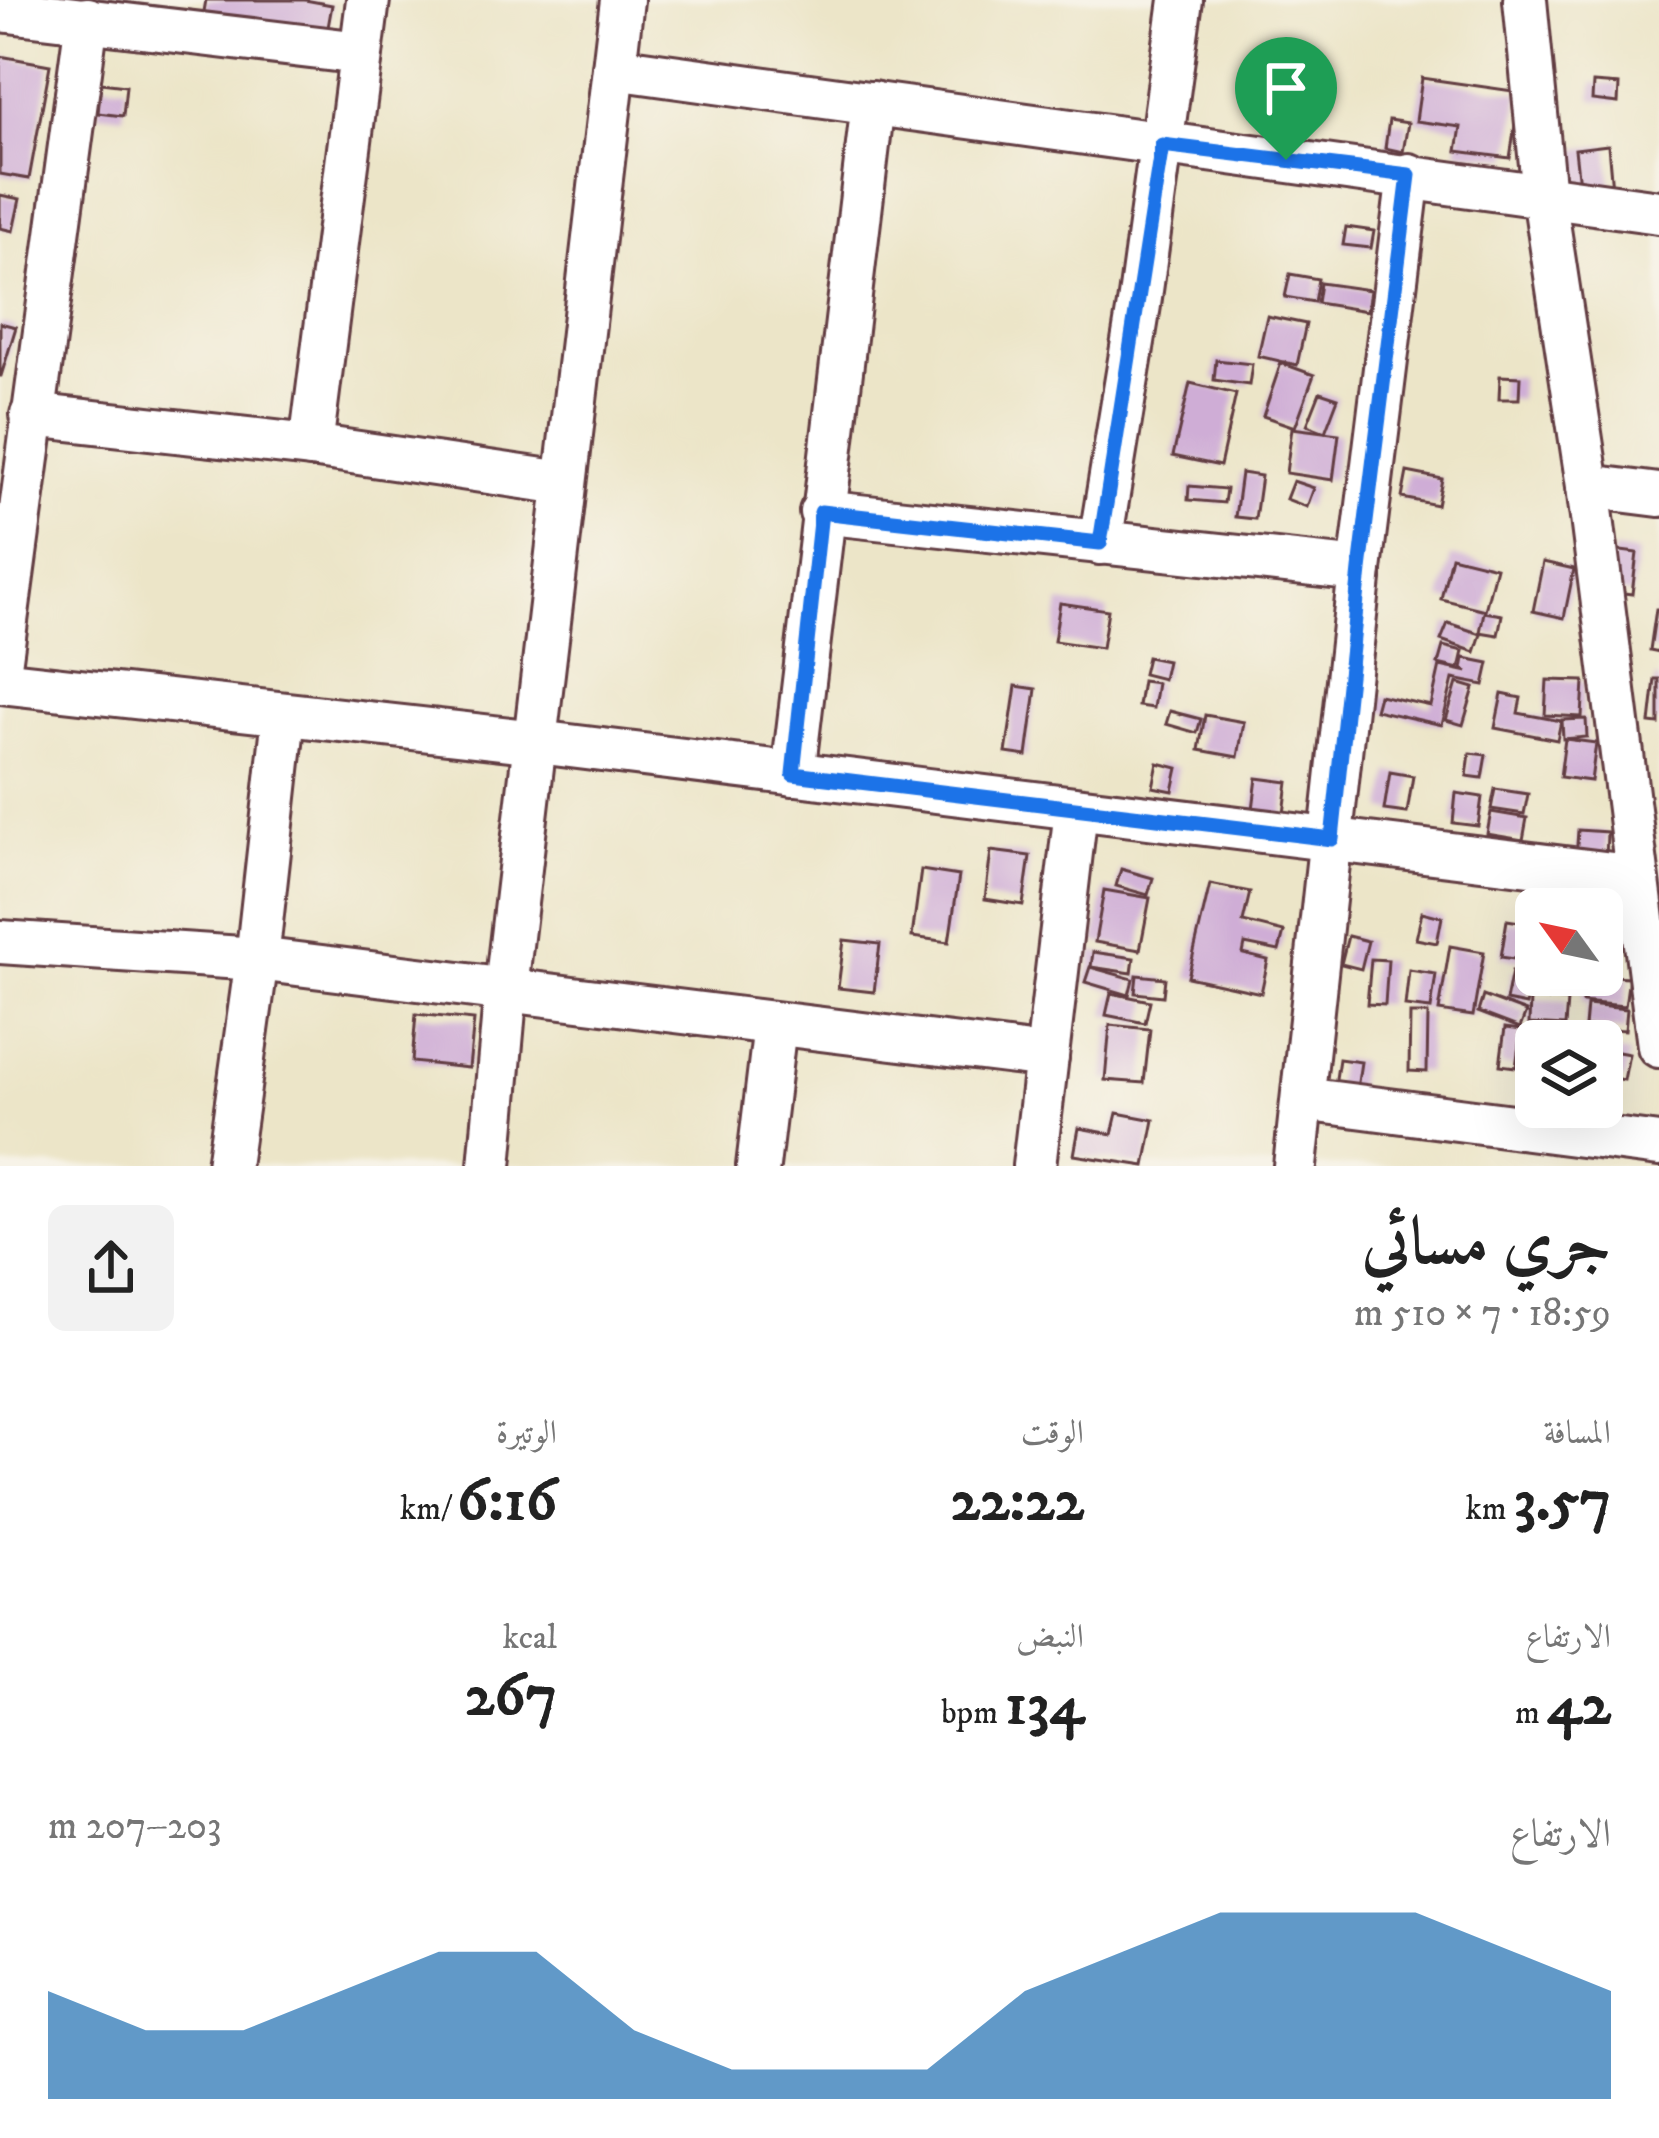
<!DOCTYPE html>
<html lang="ar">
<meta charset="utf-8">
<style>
body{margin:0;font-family:"IM FELL DW Pica",Amiri,serif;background:#f2f2f2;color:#222;direction:rtl;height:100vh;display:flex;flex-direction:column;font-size:45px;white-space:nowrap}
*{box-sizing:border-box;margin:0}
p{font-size:39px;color:#767676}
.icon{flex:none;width:66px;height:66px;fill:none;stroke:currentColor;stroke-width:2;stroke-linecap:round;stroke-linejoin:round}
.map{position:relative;height:1166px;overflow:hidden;direction:ltr}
.panel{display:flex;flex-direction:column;background:#fff;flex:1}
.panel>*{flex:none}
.needle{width:78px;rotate:303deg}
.tools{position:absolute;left:1515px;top:888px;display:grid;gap:24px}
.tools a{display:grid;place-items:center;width:108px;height:108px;border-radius:18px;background:#fff;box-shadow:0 12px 48px #0002;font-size:60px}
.pin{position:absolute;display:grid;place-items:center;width:102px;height:102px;color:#fff;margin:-123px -51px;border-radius:50% 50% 50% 0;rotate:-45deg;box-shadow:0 0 12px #0007}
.pin .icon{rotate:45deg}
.round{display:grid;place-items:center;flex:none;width:126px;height:126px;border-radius:18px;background:#f2f2f2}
.headline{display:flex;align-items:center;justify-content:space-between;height:204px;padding:0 48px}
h1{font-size:66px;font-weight:800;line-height:90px}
.metrics{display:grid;grid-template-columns:repeat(3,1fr);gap:18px;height:204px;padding:12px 48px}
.metrics div{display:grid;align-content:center}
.metrics b{font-size:60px;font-weight:800}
.metrics small{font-size:33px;font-weight:400}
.metrics p{font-size:33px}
.chart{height:336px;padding:24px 48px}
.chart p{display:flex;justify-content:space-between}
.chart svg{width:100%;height:216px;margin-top:12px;fill:#1f6fb2;opacity:.7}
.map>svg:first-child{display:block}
.building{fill:#cfadd6}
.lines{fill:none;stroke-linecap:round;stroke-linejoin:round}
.minor-casing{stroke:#623d43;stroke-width:48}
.minor{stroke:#fff;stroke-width:42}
.route-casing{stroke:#fff;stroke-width:24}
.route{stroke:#1a73e8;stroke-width:15}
</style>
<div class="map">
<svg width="1659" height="1166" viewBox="0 0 1659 1166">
<rect width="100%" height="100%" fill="#f7f3e8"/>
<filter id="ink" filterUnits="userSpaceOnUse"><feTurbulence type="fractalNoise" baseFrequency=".00833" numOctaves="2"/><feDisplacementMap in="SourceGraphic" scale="24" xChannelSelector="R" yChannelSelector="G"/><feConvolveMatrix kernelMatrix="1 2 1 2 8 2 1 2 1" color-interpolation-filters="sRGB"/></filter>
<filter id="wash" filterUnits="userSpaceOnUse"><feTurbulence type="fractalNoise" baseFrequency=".004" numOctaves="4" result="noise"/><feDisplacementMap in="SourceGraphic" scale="48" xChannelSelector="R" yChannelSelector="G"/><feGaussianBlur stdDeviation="2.7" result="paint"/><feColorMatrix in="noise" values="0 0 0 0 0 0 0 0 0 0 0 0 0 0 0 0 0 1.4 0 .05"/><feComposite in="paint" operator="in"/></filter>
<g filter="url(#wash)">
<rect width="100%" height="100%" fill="#ece5c8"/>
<g id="blocks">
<g class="building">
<path d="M206 0H305L332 5 325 44 202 23Z"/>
<path d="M0 56 50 65 29 179 0 174Z"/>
<path d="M1422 78 1520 92 1510 158 1457 151 1461 127 1416 121Z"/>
<path d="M101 83 126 86 123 116 98 113Z"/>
<path d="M1593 83 1619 85 1618 103 1592 100Z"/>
<path d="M1389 120 1408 123 1403 152 1385 148Z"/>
<path d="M1608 145 1612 190 1580 194 1575 149Z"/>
<path d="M0 195 20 199 13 231 0 228Z"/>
<path d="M1346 227 1374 231 1371 248 1343 245Z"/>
<path d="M1290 274 1318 279 1314 302 1285 297Z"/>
<path d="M1320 283 1370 290 1367 311 1317 303Z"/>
<path d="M1267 316 1306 324 1297 365 1258 356Z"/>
<path d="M0 323 16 327 1 376H0Z"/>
<path d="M1216 360 1252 364 1249 385 1214 380Z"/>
<path d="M1281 363 1314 375 1295 427 1263 416Z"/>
<path d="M1500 376 1520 377 1519 399H1499Z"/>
<path d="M1190 383 1236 394 1220 466 1173 456Z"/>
<path d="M1320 392 1338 398 1325 432 1307 425Z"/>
<path d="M1292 428 1339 434 1333 480 1286 473Z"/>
<path d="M1407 472 1442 479 1437 505 1402 498Z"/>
<path d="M1241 473 1261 476 1255 519 1235 517Z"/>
<path d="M1293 481 1314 488 1307 507 1286 499Z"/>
<path d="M1189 486 1226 489 1224 503 1188 500Z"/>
<path d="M1613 550 1637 553 1632 594 1608 591Z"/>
<path d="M1451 556 1496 567 1485 610 1441 599Z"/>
<path d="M1543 562 1574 569 1564 618 1533 611Z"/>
<path d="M1060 603 1108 610 1102 648 1054 641Z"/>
<path d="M1656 609H1659V652L1650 650Z"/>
<path d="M1484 612 1502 615 1498 635 1480 632Z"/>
<path d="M1448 623 1481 634 1475 652 1441 640Z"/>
<path d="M1443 646 1463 651 1459 669 1438 664Z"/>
<path d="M1147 657 1167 661 1163 679 1143 674Z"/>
<path d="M1464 658 1489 663 1484 685 1453 679 1442 725 1375 710 1379 695 1431 706 1440 666 1468 672 1462 669Z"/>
<path d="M1655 679H1659V724L1650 723Z"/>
<path d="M1547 680 1584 681 1582 717 1545 715Z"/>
<path d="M1142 681 1157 683 1153 708 1138 706Z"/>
<path d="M1457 683 1474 688 1463 725 1446 720Z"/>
<path d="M1016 686 1036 689 1027 756 1006 753Z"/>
<path d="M1502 694 1521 698 1518 713 1561 721 1557 740 1495 728Z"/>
<path d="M1170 711 1201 719 1197 733 1166 724Z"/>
<path d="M1205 715 1244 722 1238 757 1199 750Z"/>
<path d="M1586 719 1587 737 1563 739 1562 720Z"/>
<path d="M1565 739 1596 743 1591 781 1560 777Z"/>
<path d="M1470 753 1486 755 1482 778 1467 776Z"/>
<path d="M1158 763 1178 768 1173 791 1153 787Z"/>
<path d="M1390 772 1413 776 1407 813 1384 810Z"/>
<path d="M1257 778 1288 782 1283 822 1252 817Z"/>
<path d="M1495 789 1528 794 1524 814 1491 809Z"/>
<path d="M1456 793 1482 797 1478 826 1453 823Z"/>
<path d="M1491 812 1527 818 1523 840 1487 834Z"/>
<path d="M1578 830 1607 832 1606 860 1576 859Z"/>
<path d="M991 851 1030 856 1023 905 985 899Z"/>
<path d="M1121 869 1153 878 1148 895 1116 886Z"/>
<path d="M921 870 959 876 949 942 912 937Z"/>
<path d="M1210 884 1250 892 1243 922 1284 932 1279 951 1245 944 1243 954 1268 960 1261 993 1188 977Z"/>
<path d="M1104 890 1150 898 1140 950 1095 942Z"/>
<path d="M1422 912 1442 917 1437 943 1416 939Z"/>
<path d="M1507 920 1533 924 1527 961 1501 957Z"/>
<path d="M1348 936 1368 941 1361 969 1341 964Z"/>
<path d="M844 940 880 944 874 992 838 988Z"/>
<path d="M1450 946 1484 952 1473 1016 1439 1011Z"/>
<path d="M1093 952 1134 958 1132 973 1091 967Z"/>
<path d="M1371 959 1388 960 1385 1005 1367 1004Z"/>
<path d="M1090 967 1133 979 1129 995 1085 982Z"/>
<path d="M1409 970 1436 974 1431 1009 1405 1006Z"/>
<path d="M1512 971 1532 975 1526 1005 1506 1001Z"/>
<path d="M1137 975 1165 978 1163 996 1135 993Z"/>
<path d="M1585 975 1629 977 1625 1006 1582 1002Z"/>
<path d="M1111 993 1150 1001 1145 1023 1106 1015Z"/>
<path d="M1483 996 1526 1012 1520 1028 1478 1012Z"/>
<path d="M1530 999 1567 1001 1565 1026 1529 1024Z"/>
<path d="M1587 1005 1627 1009 1625 1030 1585 1027Z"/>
<path d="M416 1014 474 1020 469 1068 412 1062Z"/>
<path d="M1410 1014H1428L1427 1072 1409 1071Z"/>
<path d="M1110 1025 1150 1029 1144 1083 1105 1080Z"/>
<path d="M1505 1028 1521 1030 1516 1067 1500 1065Z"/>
<path d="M1526 1030 1586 1038V1041H1536V1065L1522 1063Z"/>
<path d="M1602 1049 1629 1054 1624 1080 1602 1076Z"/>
<path d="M1339 1059 1361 1062 1355 1102 1333 1098Z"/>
<path d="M1117 1113 1154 1120 1145 1166 1074 1155 1079 1128 1112 1134Z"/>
</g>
</g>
</g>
<g filter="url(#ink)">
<use href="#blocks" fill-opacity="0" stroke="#623d43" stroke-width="3"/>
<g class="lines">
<g class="minor-casing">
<g id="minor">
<path d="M1525 0 1544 196 1588 486 1659 1046"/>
<path d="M0 10 361 53"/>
<path d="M614 68 1659 212"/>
<path d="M32 415 311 446 564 483"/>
<path d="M311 446 368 0"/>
<path d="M1588 486 1659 495"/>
<path d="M821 512 1360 570"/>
<path d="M1100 543 1139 305 1181 0"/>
<path d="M0 666 87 19"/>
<path d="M0 682 537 742 1637 877"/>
<path d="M793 774 873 103"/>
<path d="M0 942 257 959 1047 1057"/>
<path d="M1303 1099 1659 1145"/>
<path d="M228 1166 257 959 284 716"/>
<path d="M490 1166 506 988 622 0"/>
<path d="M758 1166 775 1025"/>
<path d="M1034 1166 1076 810"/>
<path d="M1295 1166 1360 570 1409 175"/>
</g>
</g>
<use href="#minor" class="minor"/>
</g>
</g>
<g class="lines" filter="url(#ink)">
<g class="route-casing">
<path id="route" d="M1162 145 1409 175 1360 570 1332 839 793 774 821 512 1100 543Z"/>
</g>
<use href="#route" class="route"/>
</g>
</svg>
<div class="tools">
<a><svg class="needle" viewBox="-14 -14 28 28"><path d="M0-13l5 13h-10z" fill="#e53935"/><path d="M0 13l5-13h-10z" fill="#767676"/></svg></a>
<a><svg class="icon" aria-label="layers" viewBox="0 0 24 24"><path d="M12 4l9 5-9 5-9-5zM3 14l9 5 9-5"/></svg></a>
</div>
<div class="pin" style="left:1286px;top:160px;background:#1e9e55"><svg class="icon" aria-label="arrive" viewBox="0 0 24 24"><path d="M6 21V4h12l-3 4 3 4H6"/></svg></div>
</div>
<section class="panel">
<div class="headline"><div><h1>جري مسائي</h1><p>18:59 · 7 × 510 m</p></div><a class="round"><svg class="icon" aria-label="share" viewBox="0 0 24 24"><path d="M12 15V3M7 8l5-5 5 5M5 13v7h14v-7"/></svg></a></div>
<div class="metrics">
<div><p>المسافة</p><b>3.57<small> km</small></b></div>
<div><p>الوقت</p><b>22:22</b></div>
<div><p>الوتيرة</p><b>6:16<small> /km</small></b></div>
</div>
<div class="metrics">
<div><p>الارتفاع</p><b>42<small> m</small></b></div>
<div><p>النبض</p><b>134<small> bpm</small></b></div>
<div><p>kcal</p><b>267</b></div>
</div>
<div class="chart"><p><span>الارتفاع</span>203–207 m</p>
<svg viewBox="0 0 160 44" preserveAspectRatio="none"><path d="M0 44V22L10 30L20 30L30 22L40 14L50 14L60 30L70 38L80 38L90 38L100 22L110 14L120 6L130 6L140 6L150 14L160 22V44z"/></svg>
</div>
</section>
